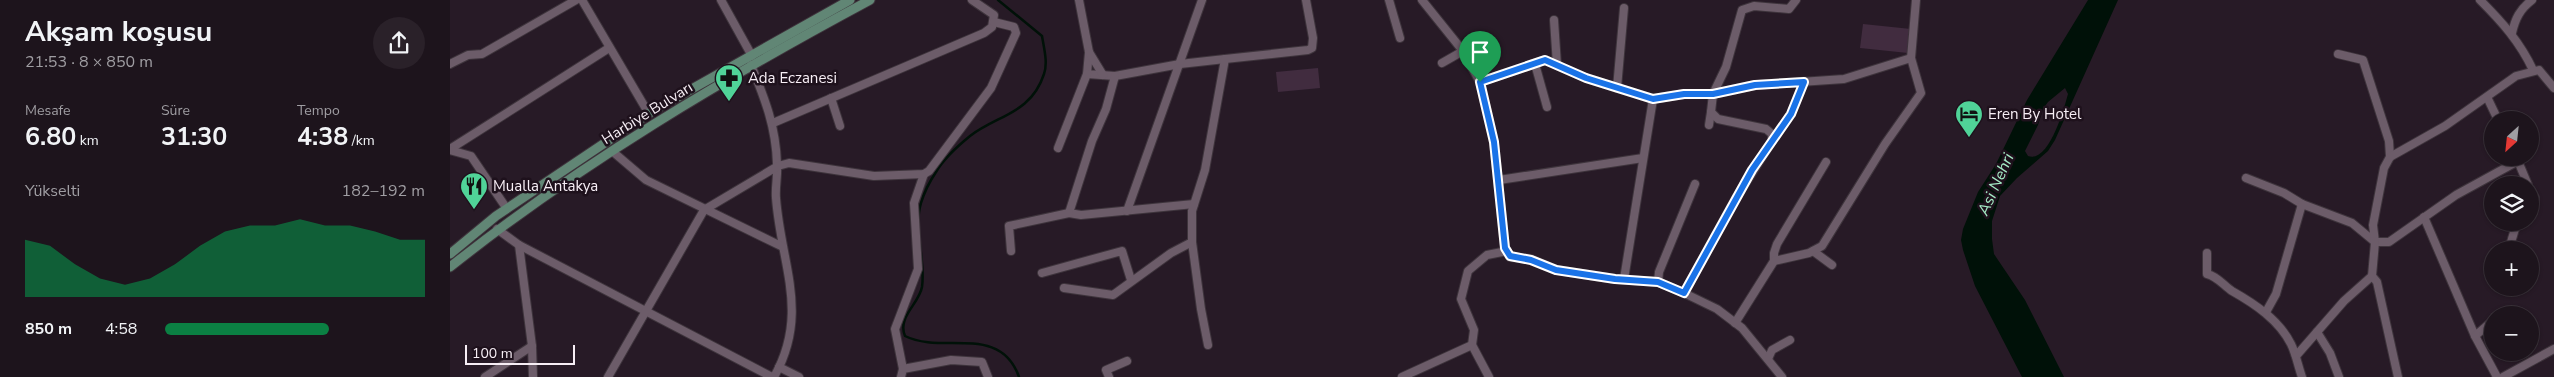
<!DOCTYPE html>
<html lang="tr">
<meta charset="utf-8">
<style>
body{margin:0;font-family:"Nunito Sans",sans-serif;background:#2a2129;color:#f1f3f6;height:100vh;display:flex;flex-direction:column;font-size:19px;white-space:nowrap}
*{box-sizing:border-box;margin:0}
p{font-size:16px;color:#a09ea3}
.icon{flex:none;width:28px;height:28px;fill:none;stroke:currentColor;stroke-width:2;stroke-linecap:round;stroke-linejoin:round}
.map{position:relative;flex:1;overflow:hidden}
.sheet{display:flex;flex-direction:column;background:#1d141c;width:450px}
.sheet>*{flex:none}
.needle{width:32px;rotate:207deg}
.controls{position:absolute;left:2034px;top:111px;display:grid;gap:10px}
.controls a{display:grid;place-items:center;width:55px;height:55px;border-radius:50%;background:#1d141c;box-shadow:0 1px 4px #0004,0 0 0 1px #3b333b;font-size:25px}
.scale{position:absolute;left:15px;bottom:12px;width:110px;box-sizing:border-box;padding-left:5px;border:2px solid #f7eef5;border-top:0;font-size:14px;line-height:18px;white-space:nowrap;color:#f7eef5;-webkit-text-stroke:4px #1e111c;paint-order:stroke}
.pin{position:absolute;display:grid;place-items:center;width:42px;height:42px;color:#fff;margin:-51px -21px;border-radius:50% 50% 50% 0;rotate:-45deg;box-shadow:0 0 5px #0007}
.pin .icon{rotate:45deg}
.round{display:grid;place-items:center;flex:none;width:52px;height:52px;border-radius:26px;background:#2a2129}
.summary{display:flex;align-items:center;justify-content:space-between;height:85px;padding:0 25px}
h1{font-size:28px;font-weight:700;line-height:38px}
.stats{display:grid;grid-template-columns:repeat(3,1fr);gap:8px;height:85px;padding:5px 25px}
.stats div{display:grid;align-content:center}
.stats b{font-size:25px;font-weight:700}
.stats small{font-size:14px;font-weight:400}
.stats p{font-size:14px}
.chart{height:140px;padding:10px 25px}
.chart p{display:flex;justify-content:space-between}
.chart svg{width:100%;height:90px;margin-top:5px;fill:#0b8043;opacity:.7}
ul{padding:0 25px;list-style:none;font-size:16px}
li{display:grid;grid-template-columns:80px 60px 1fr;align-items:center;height:38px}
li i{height:12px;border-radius:6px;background:#0b8043}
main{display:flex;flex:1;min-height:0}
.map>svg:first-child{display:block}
.green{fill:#412c3f}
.water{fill:#001108;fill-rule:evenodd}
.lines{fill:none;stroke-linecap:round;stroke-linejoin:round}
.stream{stroke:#001108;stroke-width:2.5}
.minor-casing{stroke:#3e343c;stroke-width:10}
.major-casing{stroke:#3e343c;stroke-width:11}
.minor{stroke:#6c5c69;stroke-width:8}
.major{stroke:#618675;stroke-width:9}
.route-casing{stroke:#fff;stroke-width:10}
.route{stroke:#1a73e8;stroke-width:6}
.labels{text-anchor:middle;stroke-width:5;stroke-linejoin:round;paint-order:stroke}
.poi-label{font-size:15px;fill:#f7eef5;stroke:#1e111c;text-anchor:start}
.street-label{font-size:15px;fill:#f7eef5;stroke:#1e111c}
.water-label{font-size:16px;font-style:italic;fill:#a5ecc6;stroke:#1e111c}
</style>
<main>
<section class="sheet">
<div class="summary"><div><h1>Akşam koşusu</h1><p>21:53 · 8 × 850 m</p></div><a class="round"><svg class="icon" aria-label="share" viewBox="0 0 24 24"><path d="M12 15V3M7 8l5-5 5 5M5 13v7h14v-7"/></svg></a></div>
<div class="stats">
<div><p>Mesafe</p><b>6.80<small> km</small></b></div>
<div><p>Süre</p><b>31:30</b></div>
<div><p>Tempo</p><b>4:38<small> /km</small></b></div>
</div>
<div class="chart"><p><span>Yükselti</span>182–192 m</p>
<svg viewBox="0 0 160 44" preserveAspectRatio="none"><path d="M0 44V16L10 19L20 28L30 35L40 38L50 35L60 28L70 19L80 12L90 9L100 9L110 6L120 9L130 9L140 12L150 16L160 16V44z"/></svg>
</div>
<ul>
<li><b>850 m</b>4:58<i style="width:63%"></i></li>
</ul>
</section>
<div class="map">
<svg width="2104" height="377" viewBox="0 0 2104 377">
<rect width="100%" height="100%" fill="#271a26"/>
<g class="green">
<path d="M1413 24 1461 29 1458 53 1410 48Z"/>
<path d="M868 68 870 88 828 92 826 72Z"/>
</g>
<path class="water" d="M1638 0H1668L1605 140 1598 151 1567 178 1550 196 1542 221V239L1544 254 1575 300 1614 377H1572L1525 286 1513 250 1511 240 1513 229 1528 192 1546 164 1577 100ZM1615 88 1618 94C1614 108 1599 164 1578 156L1575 151 1588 125 1593 109 1598 102Z"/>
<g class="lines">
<path class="stream" d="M548 0 592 36C594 48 598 63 594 74 581 114 547 115 520 136 509 145 493 160 486 172 480 181 474 193 471 203 463 230 476 260 472 287 469 304 447 317 455 336 493 355 550 323 569 377"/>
<g class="minor-casing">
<g id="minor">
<path d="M132 0 199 114"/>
<path d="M271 0 302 56"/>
<path d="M629 0 639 52 637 74 665 76 730 64 775 59"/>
<path d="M939 0 950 38"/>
<path d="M972 0 1013 51 1030 82 1044 142 1055 248 1060 257 1081 259 1107 270 1165 279 1208 282 1234 293 1267 309 1292 328 1332 377"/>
<path d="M2030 0C2052 22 2070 42 2083 70"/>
<path d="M1104 20 1107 65"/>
<path d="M2062 33C2065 19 2070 9 2082 0"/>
<path d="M639 52 653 75"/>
<path d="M1888 54 1913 60 1939 141 1940 157"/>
<path d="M992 63 1013 51"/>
<path d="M0 64 18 55 32 54 126 0"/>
<path d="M1085 64 1097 107"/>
<path d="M301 65C315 99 326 127 327 164 328 175 325 187 326 198 331 265 360 313 324 377"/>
<path d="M665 76 656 109 642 141 619 213 631 215 744 204"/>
<path d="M1030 82 1095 60 1136 78 1203 99 1234 94H1263L1276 67 1292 10 1304 6 1339 9 1346 0"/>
<path d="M1167 88 1174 8"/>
<path d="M2037 97 2048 120"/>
<path d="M381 98 390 126"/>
<path d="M323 123 534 33 542 27 544 15 522 0"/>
<path d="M1259 125 1261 112"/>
<path d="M1322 141 1341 114 1354 82"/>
<path d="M608 148 637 74"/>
<path d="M0 149 159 48"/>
<path d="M0 150 21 156 57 209"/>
<path d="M162 151 196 180 333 247"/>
<path d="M1796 178 1834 193 1852 204"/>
<path d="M1049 180 1193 158"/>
<path d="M2080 189 2085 198 2084 205 2080 208"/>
<path d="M677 211 752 0"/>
<path d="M1974 217 2025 336 2047 377"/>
<path d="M47 229 69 245 82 346 83 377"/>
<path d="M742 242 751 309 758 345"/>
<path d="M69 245 322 377"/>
<path d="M2059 249 2067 222"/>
<path d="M561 251 559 226 619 213"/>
<path d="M1363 251 1382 265"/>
<path d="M1757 253V274C1767 276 1774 286 1782 291 1805 304 1829 320 1841 344 1846 354 1848 366 1852 377"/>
<path d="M1324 261V253L1327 244 1376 162"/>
<path d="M592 273 672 251 681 280"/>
<path d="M1174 279 1203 99"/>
<path d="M1208 282 1209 272 1245 184"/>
<path d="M614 288 663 295 721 253 742 242V211L755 170 775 59 858 50 862 48 863 38 856 0"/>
<path d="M1234 293 1286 198 1322 141V134L1316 129 1268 119 1261 112 1263 94 1305 85 1394 79 1461 58"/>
<path d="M1816 312 1826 294 1852 204 1902 223 1925 242H1939L2006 195 2068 161 2078 185"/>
<path d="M1285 323 1324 261 1359 253 1372 246 1435 144 1471 93 1461 58 1466 0"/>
<path d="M1867 332 1880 353 1889 377"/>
<path d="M2025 336 2040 323"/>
<path d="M1022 345 1039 377"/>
<path d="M1846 356 1894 301 1922 276"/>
<path d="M1318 359 1322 350 1340 340"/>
<path d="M329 367 349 377"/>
<path d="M453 369 445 329 468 269 464 203 474 174"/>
<path d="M35 377 82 346"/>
<path d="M158 377 254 210 328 166 339 163 424 176 474 174 479 171 541 88 566 33 564 27 544 22"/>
<path d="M451 377 453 369 501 360 532 362 538 377"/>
<path d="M659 377 656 370 677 361"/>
<path d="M952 377 1022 345 1024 330 1011 299 1018 271 1037 255 1057 251"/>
<path d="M1948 377 1927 282 1922 276 1925 242 1923 225 1934 168 1940 157 1995 126 2066 76 2089 70 2104 88"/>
<path d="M2053 377 2104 349"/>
</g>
</g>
<g class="major-casing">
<g id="major">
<path d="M0 254 46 216 201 112 400 0"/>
<path d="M0 267C131 163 273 79 420 0"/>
</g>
</g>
<use href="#minor" class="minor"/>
<use href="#major" class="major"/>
</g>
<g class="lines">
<g class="route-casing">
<path id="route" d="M1095 60 1136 78 1203 99 1234 94H1263L1305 85 1354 82 1341 114 1302 170 1234 293 1208 282 1165 279 1106 270 1081 260 1060 256 1055 248 1044 142 1030 82Z"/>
</g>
<use href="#route" class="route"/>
</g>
<defs>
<g id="pharmacy-pin" transform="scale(1.4375)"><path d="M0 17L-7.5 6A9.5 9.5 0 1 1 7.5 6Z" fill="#50d398" stroke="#1e111c"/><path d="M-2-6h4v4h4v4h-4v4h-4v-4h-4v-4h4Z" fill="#111"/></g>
<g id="hotel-pin" transform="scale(1.4375)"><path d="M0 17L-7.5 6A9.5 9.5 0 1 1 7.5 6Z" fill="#50d398" stroke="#1e111c"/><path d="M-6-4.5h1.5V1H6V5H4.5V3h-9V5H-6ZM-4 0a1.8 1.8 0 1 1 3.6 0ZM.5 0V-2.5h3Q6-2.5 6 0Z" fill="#111"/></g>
<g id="restaurant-pin" transform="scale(1.4375)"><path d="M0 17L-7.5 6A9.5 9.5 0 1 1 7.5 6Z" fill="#50d398" stroke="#1e111c"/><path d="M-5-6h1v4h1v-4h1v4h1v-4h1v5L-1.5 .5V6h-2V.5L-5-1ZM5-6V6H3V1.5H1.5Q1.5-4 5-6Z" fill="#111"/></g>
</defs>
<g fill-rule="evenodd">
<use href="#pharmacy-pin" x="279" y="78"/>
<use href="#hotel-pin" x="1519" y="114"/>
<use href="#restaurant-pin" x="24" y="186"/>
</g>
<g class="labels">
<g class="poi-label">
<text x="298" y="83">Ada Eczanesi</text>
<text x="1538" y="119">Eren By Hotel</text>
<text x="43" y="191">Mualla Antakya</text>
</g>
<g class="street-label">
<text transform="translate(197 113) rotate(-32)" y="5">Harbiye Bulvarı</text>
</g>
<g class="water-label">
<text transform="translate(1545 184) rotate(-66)" y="6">Asi Nehri</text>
</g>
</g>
</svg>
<div class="controls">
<a><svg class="needle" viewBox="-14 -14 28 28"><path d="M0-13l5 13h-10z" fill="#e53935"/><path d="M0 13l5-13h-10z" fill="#a09ea3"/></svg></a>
<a><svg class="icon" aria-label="layers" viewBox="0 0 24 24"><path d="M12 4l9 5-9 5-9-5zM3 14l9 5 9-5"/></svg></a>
<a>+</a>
<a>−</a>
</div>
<div class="scale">100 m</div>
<div class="pin" style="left:1030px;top:82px;background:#1e9e55"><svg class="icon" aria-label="arrive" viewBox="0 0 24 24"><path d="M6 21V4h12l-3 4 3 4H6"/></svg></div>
</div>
</main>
